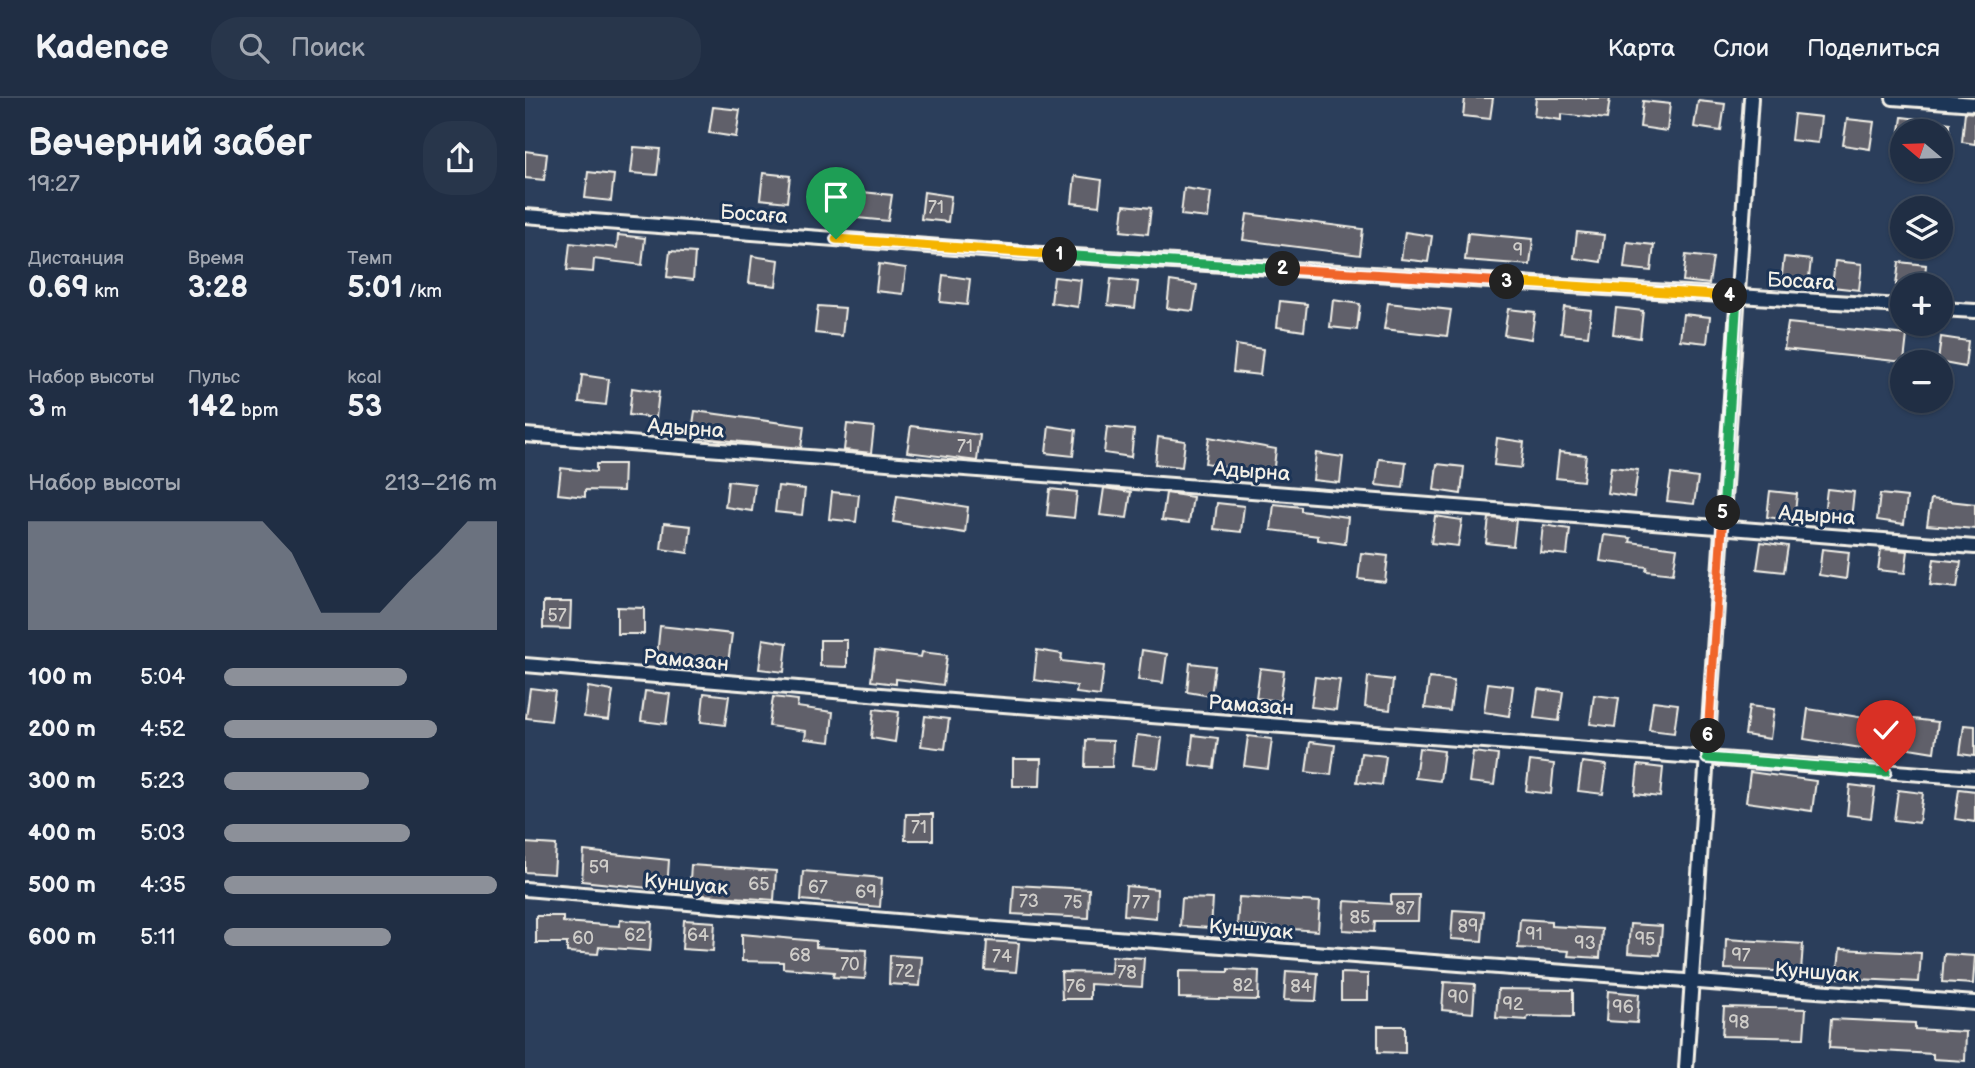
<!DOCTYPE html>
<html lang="ru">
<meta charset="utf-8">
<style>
body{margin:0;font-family:"Balsamiq Sans",sans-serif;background:#28364b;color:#f1f3f6;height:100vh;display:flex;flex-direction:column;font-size:26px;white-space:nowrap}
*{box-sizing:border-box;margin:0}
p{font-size:23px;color:#a2a8b2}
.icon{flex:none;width:38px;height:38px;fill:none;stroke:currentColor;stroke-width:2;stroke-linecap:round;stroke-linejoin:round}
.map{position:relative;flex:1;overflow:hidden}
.sheet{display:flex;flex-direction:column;background:#202e44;width:525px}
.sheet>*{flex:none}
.needle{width:46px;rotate:289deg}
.fabs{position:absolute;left:1365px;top:21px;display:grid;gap:14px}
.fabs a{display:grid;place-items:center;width:63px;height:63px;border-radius:50%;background:#202e44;box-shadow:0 2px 5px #0004,0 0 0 2px #3d4a5d;font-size:35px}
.pin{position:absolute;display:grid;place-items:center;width:60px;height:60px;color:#fff;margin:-72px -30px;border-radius:50% 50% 50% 0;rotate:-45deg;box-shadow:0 0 7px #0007}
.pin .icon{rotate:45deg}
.km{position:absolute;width:35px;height:35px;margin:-18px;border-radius:50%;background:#222;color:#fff;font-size:19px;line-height:35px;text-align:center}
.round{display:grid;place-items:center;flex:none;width:74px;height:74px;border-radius:28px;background:#28364b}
.headline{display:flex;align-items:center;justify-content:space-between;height:119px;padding:0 28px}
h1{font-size:38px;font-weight:700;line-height:52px}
.stats{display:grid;grid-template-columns:repeat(3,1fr);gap:10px;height:119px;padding:7px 28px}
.stats div{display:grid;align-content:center}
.stats b{font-size:30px;font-weight:700}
.stats small{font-size:19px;font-weight:400}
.stats p{font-size:19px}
.chart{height:196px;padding:14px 28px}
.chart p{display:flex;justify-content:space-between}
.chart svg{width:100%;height:126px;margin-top:7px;fill:#8c9099;opacity:.7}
ul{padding:0 28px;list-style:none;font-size:23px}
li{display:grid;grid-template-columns:112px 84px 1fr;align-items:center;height:52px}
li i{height:18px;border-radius:9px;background:#8c9099}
header{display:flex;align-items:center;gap:42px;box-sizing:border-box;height:98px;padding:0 35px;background:#202e44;border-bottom:2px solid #3d4a5d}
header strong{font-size:33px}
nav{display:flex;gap:38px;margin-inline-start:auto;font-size:24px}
.search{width:490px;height:63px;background:#28364b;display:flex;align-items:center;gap:18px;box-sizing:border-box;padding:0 24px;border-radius:28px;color:#a2a8b2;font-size:26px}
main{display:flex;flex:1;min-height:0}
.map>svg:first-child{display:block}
.building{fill:#61616b;stroke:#f4f1e8;stroke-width:2}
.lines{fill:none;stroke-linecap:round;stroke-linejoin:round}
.street-casing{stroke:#f4f1e8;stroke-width:18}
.street{stroke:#1d3557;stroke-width:12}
.split-1-casing{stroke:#fff;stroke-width:14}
.split-2-casing{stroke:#fff;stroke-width:14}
.split-3-casing{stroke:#fff;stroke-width:14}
.split-4-casing{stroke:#fff;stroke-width:14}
.split-5-casing{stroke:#fff;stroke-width:14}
.split-6-casing{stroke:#fff;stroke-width:14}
.split-7-casing{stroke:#fff;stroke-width:14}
.split-1{stroke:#f5b400;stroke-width:9}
.split-2{stroke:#22a559;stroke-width:9}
.split-3{stroke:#f0652b;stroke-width:9}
.split-4{stroke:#f5b400;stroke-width:9}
.split-5{stroke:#22a559;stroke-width:9}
.split-6{stroke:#f0652b;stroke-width:9}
.split-7{stroke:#22a559;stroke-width:9}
.labels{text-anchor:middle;stroke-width:6;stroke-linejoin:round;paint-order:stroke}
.number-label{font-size:18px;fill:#cfcdc9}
.street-label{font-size:21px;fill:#f4f1e8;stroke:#1d3557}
</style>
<header>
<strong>Kadence</strong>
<div class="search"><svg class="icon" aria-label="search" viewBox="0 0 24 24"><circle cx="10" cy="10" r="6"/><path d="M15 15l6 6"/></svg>Поиск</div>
<nav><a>Карта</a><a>Слои</a><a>Поделиться</a></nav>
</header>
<main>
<section class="sheet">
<div class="headline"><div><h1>Вечерний забег</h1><p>19:27</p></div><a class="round"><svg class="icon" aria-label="share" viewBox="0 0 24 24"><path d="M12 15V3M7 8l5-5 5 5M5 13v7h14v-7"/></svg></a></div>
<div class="stats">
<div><p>Дистанция</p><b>0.69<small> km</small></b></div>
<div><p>Время</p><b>3:28</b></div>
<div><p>Темп</p><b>5:01<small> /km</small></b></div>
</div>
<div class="stats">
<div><p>Набор высоты</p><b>3<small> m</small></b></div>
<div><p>Пульс</p><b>142<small> bpm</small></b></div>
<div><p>kcal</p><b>53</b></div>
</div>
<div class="chart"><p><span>Набор высоты</span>213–216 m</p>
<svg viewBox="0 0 160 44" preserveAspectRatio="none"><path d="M0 44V6L10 6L20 6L30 6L40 6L50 6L60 6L70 6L80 6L90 17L100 38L110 38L120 38L130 27L140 17L150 6L160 6V44z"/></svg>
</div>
<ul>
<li><b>100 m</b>5:04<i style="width:67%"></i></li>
<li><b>200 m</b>4:52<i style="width:78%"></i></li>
<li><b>300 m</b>5:23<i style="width:53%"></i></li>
<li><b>400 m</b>5:03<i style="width:68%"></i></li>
<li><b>500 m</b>4:35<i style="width:100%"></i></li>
<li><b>600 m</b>5:11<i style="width:61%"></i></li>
</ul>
</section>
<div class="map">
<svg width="1450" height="970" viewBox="0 0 1450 970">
<rect width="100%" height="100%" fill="#2b3e5b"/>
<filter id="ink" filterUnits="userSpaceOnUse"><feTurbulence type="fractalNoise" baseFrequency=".0143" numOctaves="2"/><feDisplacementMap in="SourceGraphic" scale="14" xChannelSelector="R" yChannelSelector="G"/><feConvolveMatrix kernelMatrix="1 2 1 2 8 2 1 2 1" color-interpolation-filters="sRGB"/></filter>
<g filter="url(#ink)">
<g class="building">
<path d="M940 0H968L965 21 938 18Z"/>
<path d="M1011 0H1085L1082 21 1036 16V22L1009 18Z"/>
<path d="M1118 3 1145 6 1142 33 1115 29Z"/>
<path d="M1173 3 1200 6 1196 33 1169 29Z"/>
<path d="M188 9 215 12 211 39 184 35Z"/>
<path d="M1440 14 1450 15V46L1437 44Z"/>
<path d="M1269 16 1296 19 1293 45 1266 42Z"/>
<path d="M1377 19 1425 25V33H1375Z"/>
<path d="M1322 21 1349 24 1345 51 1318 47Z"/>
<path d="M109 49 135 51 132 77 106 75Z"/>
<path d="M0 53 22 56 19 82 0 80Z"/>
<path d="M63 74 89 77 86 103 60 100Z"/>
<path d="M238 75 265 78 262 104 235 101Z"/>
<path d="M550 78 577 82 574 108 547 105Z"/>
<path d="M295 90 367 97 363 123 291 116Z"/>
<path d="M659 90 686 94 683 120 656 117Z"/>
<path d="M399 94 426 98 423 124 396 121Z"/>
<path d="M599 107 626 110 623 136 596 133Z"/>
<path d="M722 116 838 131 835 157 718 142Z"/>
<path d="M880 134 907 138 903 164 876 161Z"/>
<path d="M1052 134 1079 137 1076 164 1049 160Z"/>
<path d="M943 135 1008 141 1005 167 940 162Z"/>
<path d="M93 137 120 140 117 167 69 161 68 174 42 172 45 145 92 150Z"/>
<path d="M1102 144 1129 147 1126 173 1099 170Z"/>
<path d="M145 153 170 155 168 182 142 179Z"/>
<path d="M1161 157 1188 160 1184 186 1158 183Z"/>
<path d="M227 158 254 162 251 188 224 185Z"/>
<path d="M1259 159 1286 162 1283 188 1256 185Z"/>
<path d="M1310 163 1337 166 1334 192 1307 189Z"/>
<path d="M1374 164 1401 167 1399 187H1371Z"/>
<path d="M354 166 381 170 378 196 351 193Z"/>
<path d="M418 177 445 181 442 207 415 204Z"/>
<path d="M529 179 556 182 553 209 526 205Z"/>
<path d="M586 181 613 184 610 210 583 207Z"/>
<path d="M645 183 672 187 668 213 642 210Z"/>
<path d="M808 202 835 206 832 232 805 229Z"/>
<path d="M755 203 782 206 779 233 752 229Z"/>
<path d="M863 205 926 212 922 238 859 231Z"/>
<path d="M293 208 320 210 317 238 290 235Z"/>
<path d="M1039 209 1066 212 1063 238 1036 235Z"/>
<path d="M1091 210 1118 213 1115 240 1088 236Z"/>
<path d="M983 211 1010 214 1006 241 979 237Z"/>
<path d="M1158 216 1185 219 1182 245 1155 242Z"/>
<path d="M1263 225 1382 237 1379 264 1259 251Z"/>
<path d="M1416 239 1443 243 1440 269 1413 264Z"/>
<path d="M711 247 738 251 735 277 708 274Z"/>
<path d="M57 277 84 281 81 307 54 304Z"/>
<path d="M107 290 134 294 131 320 104 317Z"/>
<path d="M170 313 279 328 276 350 166 339Z"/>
<path d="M322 326 349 329 346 355 319 352Z"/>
<path d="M386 328 455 337 452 363 382 354Z"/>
<path d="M524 328 551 332 548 358 521 355Z"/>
<path d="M582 329 609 332 606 359 579 355Z"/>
<path d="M633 339 660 343 657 369 630 366Z"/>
<path d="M684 339 751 351 748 377 680 365Z"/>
<path d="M972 340 999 344 996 370 969 367Z"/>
<path d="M1034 354 1061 357 1058 383 1031 380Z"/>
<path d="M791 355 818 359 815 385 788 382Z"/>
<path d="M854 361 881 364 878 390 851 387Z"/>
<path d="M71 366H99L98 393 60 392V399L33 396 36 370 71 374Z"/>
<path d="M912 366 939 369 936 396 909 392Z"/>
<path d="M1086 369 1113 372 1109 399 1082 395Z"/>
<path d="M1146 376 1173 380 1169 406 1142 403Z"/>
<path d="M203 383 230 386 227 413 200 409Z"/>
<path d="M253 388 280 391 277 417 250 414Z"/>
<path d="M579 390 606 394 602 420 575 417Z"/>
<path d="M525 391 552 394 549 420 522 417Z"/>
<path d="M1302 391 1329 394 1326 421 1299 417Z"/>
<path d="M1245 393 1272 396 1269 423 1242 419Z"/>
<path d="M307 394 334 397 331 424 304 421Z"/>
<path d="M641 395 668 399 664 425 637 422Z"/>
<path d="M1355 396 1382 399 1379 426 1352 422Z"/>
<path d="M372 398 443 409 440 435 368 424Z"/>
<path d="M1406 401 1450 406V431L1402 427Z"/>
<path d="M692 405 719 408 716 434 689 431Z"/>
<path d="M749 406 776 409V413L823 419 820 446 793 442V438L746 432Z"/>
<path d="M910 418 937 422 933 448 906 445Z"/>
<path d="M964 420 991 422 988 448 961 445Z"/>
<path d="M139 425 166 428 163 455 136 451Z"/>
<path d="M1018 427 1045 431 1042 457 1015 454Z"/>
<path d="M1079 437 1106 440 1105 444 1152 450 1148 476 1121 473 1122 469 1075 463Z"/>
<path d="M1236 444 1263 448 1259 474 1232 471Z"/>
<path d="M1297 451 1324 454 1321 481 1294 477Z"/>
<path d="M1356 451 1383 453 1380 475 1353 472Z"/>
<path d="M836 455 863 458 860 484 833 481Z"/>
<path d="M1409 461 1436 464 1432 490 1405 487Z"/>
<path d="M18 504H46L45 531 18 530Z"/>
<path d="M92 509 119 510V536H92Z"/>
<path d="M135 528 207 536 203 565 132 558Z"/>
<path d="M238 541 262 545 259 574 234 571Z"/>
<path d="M295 542H322V569L295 568Z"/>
<path d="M512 552 537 556 536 563 579 568 575 598 551 595 552 588 509 582Z"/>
<path d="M617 552 642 556 638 585 613 582Z"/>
<path d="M350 553 396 559 397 554 422 557 418 587 371 581V586L346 583Z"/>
<path d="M665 565 690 568 686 598 662 594Z"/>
<path d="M735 570 759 573 755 603 731 600Z"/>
<path d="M790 579 815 582 811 612 786 609Z"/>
<path d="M843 579 868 582 865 612 840 609Z"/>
<path d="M904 580 929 583 925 613 900 610Z"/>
<path d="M963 585 988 588 984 618 959 614Z"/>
<path d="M63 589 88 593 84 622 59 619Z"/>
<path d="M5 590 30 593 26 623 1 620Z"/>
<path d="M1013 591 1038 594 1034 623 1009 620Z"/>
<path d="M120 593 145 596 141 626 116 623Z"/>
<path d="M179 595 204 598 200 627 176 624Z"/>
<path d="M1069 597 1094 600 1090 629 1065 626Z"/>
<path d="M248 599 273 602 272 609 308 614 305 644 280 641 281 633 244 628Z"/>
<path d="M1128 603 1153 606 1149 635 1124 632Z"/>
<path d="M1224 608 1249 611 1245 641 1220 637Z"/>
<path d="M349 611 374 614 370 644 346 640Z"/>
<path d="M1283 611 1353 622 1349 652 1279 641Z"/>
<path d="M400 618 424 621 420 651 396 648Z"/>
<path d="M1388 621 1413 624 1409 654 1384 650Z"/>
<path d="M1439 627 1450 628V658L1435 656Z"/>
<path d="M612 637 637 640 633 670 608 667Z"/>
<path d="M668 637 693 640 689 670 665 667Z"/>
<path d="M723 638 747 641 743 671 719 668Z"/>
<path d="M561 642 588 643 587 669H560Z"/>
<path d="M785 644 810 647 806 677 781 674Z"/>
<path d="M894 650 919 653 915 683 890 680Z"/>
<path d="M948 654 973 657 969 687 944 684Z"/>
<path d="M836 655 861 658 857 687 832 684Z"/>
<path d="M488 661H516L515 688H488Z"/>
<path d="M1005 663 1029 666 1026 696 1001 693Z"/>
<path d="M1057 664 1082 667 1078 696 1053 693Z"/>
<path d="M1113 667 1138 670 1135 699 1110 696Z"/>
<path d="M1225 674 1291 683 1287 713 1221 704Z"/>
<path d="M1325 687 1350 690 1346 720 1322 717Z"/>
<path d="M1434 691 1450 693V724L1430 721Z"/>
<path d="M1373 692 1398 695 1394 725 1369 722Z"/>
<path d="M381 716H408V742H380Z"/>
<path d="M0 745 31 747 29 776 0 774Z"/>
<path d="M59 753 144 762 142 792 57 783Z"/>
<path d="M166 767 251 773 249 802 164 796Z"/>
<path d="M278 773 357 780 355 809 276 802Z"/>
<path d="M489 787 564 791 563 820 487 816Z"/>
<path d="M601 788 632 791 631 820 599 817Z"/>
<path d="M866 797H894L893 823H850L849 834 818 832 820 803 866 806Z"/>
<path d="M714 799 795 804 793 833 712 827Z"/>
<path d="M657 800 688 801 686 830 655 828Z"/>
<path d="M928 812 959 814 957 843 926 841Z"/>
<path d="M11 818H38V824L95 828V822L127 824 125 853 74 849 73 856 42 854V845H11Z"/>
<path d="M995 821 1026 823V828L1077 831 1075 860 1043 858 1044 853 993 850Z"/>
<path d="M159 822 190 824 188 853 157 851Z"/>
<path d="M1105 826 1137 828 1135 857 1103 855Z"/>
<path d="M217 836 291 843V849L342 852 340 881 308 879 309 874 258 870V864L217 863Z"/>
<path d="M1201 841 1278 846 1276 874 1200 871Z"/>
<path d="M462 843 494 845 491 874 460 872Z"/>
<path d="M1315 851 1396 855 1394 884 1312 880Z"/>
<path d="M1419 856 1450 858 1448 886 1417 884Z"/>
<path d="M365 857 397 859 395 888 364 886Z"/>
<path d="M587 858 619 860 617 889 565 886V901H537L536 874 586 875Z"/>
<path d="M703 871 734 873 733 902 654 900V873L703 874Z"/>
<path d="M761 873 793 875 791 903 759 902Z"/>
<path d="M816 875 843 876V902H816Z"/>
<path d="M919 884 950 886 948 915 917 912Z"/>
<path d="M973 891 1048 892V919L1003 918 1002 922 971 920Z"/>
<path d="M1083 893 1114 896 1112 925 1081 923Z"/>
<path d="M1199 909 1281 911 1279 940 1197 938Z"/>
<path d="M1306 921 1390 925V931L1441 934 1440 963 1408 961V956L1304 950Z"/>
<path d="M853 928H880V955L853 954Z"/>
</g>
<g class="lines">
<g class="street-casing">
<g id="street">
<path d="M1368 0 1450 6"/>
<path d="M0 118 484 154 1377 208"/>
<path d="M1416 211 1450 213"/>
<path d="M0 337 1450 449"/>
<path d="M0 567 439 604 1450 680"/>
<path d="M0 791 419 827 1450 905"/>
<path d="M1161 970 1226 0"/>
</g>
</g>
<use href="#street" class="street"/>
</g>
</g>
<g class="lines" filter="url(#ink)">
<g class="split-1-casing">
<path id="split-1" d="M311 141 535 157"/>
</g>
<g class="split-2-casing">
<path id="split-2" d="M535 157 758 171"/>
</g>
<g class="split-3-casing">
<path id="split-3" d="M758 171 982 184"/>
</g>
<g class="split-4-casing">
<path id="split-4" d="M982 184 1205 198"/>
</g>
<g class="split-5-casing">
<path id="split-5" d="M1198 415 1212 198H1205"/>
</g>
<g class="split-6-casing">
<path id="split-6" d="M1183 638 1198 415"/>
</g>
<g class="split-7-casing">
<path id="split-7" d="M1183 638 1182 660 1361 674"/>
</g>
<use href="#split-1" class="split-1"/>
<use href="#split-2" class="split-2"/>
<use href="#split-3" class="split-3"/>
<use href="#split-4" class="split-4"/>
<use href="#split-5" class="split-5"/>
<use href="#split-6" class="split-6"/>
<use href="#split-7" class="split-7"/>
</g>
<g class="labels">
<g class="number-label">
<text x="411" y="115">71</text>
<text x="993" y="158">9</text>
<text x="440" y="354">71</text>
<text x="32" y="523">57</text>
<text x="394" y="735">71</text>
<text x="74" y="775">59</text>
<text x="234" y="792">65</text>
<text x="293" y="795">67</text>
<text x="341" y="800">69</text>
<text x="504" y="809">73</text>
<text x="548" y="810">75</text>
<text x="616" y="810">77</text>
<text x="880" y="816">87</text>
<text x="835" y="825">85</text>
<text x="943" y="834">89</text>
<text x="1009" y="842">91</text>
<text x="110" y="843">62</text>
<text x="173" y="843">64</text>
<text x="58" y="846">60</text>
<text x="1120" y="847">95</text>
<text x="1060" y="851">93</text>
<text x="275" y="863">68</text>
<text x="1216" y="863">97</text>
<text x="477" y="864">74</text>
<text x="325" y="872">70</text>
<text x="380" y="879">72</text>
<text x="602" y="880">78</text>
<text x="718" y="893">82</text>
<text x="551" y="894">76</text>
<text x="776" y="894">84</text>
<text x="933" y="905">90</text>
<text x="988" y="912">92</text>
<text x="1098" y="915">96</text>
<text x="1214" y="930">98</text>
</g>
<g class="street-label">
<text transform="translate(229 116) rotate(4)" y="7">Босаға</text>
<text transform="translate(1276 183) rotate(3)" y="7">Босаға</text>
<text transform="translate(161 330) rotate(4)" y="7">Адырна</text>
<text transform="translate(727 373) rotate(4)" y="7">Адырна</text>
<text transform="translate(1292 417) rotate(4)" y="7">Адырна</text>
<text transform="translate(161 562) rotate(5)" y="7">Рамазан</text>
<text transform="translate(726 607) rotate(4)" y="7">Рамазан</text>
<text transform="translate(161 786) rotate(5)" y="7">Куншуак</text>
<text transform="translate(726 831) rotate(4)" y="7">Куншуак</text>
<text transform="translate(1292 874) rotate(4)" y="7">Куншуак</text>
</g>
</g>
</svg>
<div class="fabs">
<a><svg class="needle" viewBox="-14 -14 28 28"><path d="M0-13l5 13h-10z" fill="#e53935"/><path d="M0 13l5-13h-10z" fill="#a2a8b2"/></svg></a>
<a><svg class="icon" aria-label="layers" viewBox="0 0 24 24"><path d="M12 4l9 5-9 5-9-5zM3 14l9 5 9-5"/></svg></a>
<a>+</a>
<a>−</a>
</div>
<div class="pin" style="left:311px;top:141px;background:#1e9e55"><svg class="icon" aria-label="arrive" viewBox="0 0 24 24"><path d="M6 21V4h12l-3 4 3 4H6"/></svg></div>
<div class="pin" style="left:1361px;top:674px;background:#d93025"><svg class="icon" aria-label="check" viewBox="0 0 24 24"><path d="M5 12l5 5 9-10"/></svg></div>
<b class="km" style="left:535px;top:157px">1</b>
<b class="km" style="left:758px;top:171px">2</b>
<b class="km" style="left:982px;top:184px">3</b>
<b class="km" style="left:1205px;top:198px">4</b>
<b class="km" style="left:1198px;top:415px">5</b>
<b class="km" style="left:1183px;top:638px">6</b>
</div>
</main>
